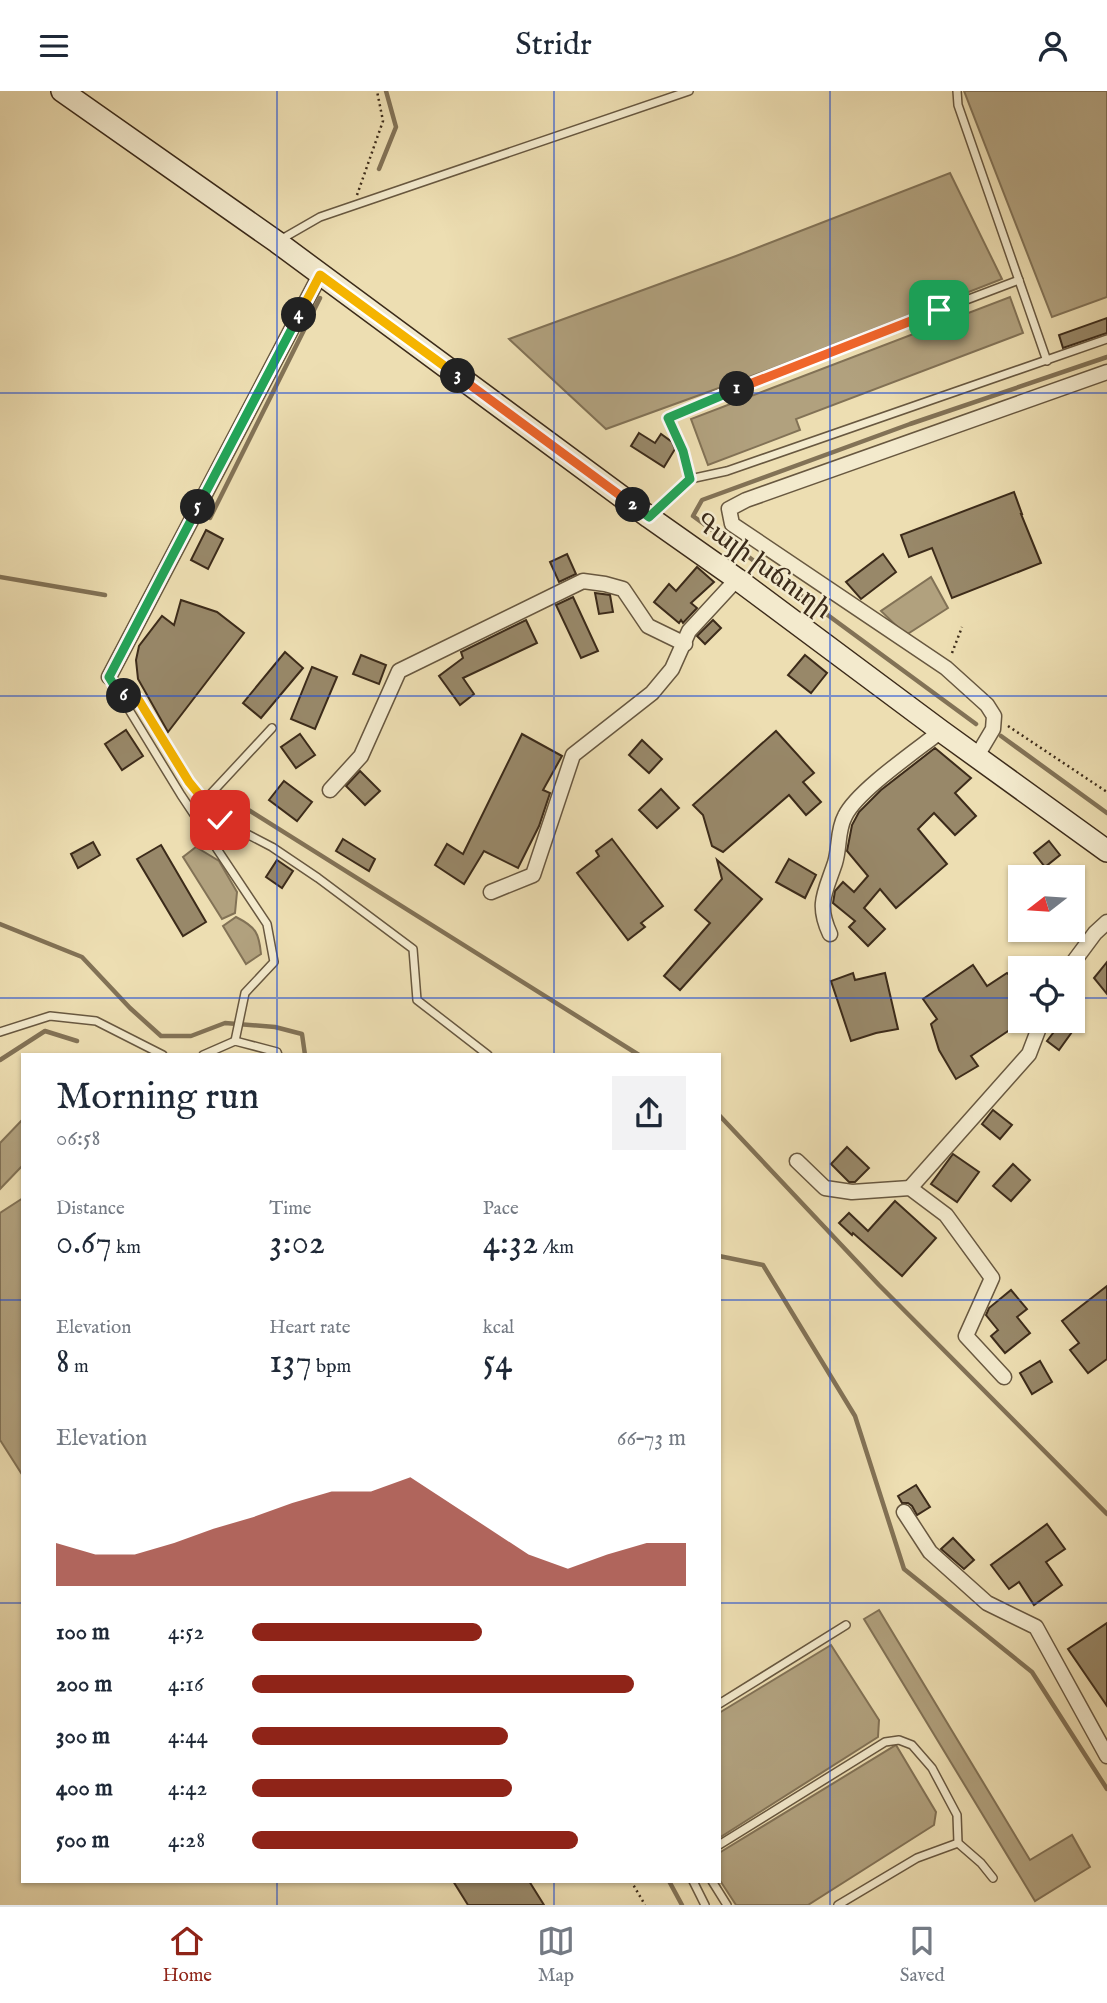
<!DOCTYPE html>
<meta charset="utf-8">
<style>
body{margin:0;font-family:"IM FELL English","Noto Serif Armenian",serif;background:#f2f2f3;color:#1f2937;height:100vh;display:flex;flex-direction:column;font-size:26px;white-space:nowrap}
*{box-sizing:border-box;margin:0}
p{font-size:23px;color:#747a83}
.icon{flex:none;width:38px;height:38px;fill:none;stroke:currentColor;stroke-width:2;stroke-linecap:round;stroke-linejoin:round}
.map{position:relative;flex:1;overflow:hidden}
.panel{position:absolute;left:21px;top:962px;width:700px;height:830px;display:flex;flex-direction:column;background:#fff;border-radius:0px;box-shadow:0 2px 5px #0004}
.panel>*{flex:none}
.needle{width:46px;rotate:253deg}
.fabs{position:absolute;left:1008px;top:774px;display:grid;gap:14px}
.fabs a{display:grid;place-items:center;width:77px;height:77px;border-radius:0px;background:#fff;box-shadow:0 2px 5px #0004;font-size:35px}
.pin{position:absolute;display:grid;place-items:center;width:60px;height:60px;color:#fff;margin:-30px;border-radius:14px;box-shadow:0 4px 10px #0006}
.km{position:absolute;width:35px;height:35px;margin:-18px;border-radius:50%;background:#222;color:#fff;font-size:19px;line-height:35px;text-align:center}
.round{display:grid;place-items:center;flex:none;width:74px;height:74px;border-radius:0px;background:#f2f2f3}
.head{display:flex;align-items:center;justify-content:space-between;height:119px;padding:0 35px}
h1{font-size:38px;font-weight:600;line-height:52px}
.stats{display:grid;grid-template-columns:repeat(3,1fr);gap:10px;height:119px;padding:7px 35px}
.stats div{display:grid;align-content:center}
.stats b{font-size:35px;font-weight:600}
.stats small{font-size:19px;font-weight:400}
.stats p{font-size:19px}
.chart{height:196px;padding:14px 35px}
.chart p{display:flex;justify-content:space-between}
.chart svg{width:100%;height:126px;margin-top:7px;fill:#8f2418;opacity:.7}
ul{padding:0 35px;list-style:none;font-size:23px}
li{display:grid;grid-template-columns:112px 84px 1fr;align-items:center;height:52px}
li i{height:18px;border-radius:9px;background:#8f2418}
header{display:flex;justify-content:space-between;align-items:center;height:91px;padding:0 35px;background:#fff;font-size:32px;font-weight:600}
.tab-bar{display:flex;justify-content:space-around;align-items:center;height:98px;border-top:2px solid #e0e1e3;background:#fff;font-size:19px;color:#747a83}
.tab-bar a{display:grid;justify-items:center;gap:4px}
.tab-bar .selected{color:#8f2418}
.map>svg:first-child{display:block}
.water{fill:#b1a17e;stroke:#827256;stroke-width:2}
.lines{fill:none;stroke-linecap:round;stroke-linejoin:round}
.stream{stroke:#827256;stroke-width:4.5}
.building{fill:#988869;stroke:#3c2b1a;stroke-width:2}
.lane-casing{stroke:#685840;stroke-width:10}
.street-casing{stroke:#685840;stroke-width:17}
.secondary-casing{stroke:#3c2b1a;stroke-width:24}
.path{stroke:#3c2b1a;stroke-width:2.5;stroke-dasharray:2 3.5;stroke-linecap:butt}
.lane{stroke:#f3eacd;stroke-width:7}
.street{stroke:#f3eacd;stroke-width:14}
.secondary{stroke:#f3eacd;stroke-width:21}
.split-1-casing{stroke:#fff;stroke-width:14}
.split-2-casing{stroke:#fff;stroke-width:14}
.split-3-casing{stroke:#fff;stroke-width:14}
.split-4-casing{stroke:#fff;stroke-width:14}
.split-5-casing{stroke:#fff;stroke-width:14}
.split-6-casing{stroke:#fff;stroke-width:14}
.split-7-casing{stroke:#fff;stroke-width:14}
.split-1{stroke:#f0652b;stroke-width:9}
.split-2{stroke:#22a559;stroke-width:9}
.split-3{stroke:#f0652b;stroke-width:9}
.split-4{stroke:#f5b400;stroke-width:9}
.split-5{stroke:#22a559;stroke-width:9}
.split-6{stroke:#22a559;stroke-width:9}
.split-7{stroke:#f5b400;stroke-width:9}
.grid{fill:none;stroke:#1d4ed8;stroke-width:2;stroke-opacity:0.55}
.labels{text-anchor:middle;stroke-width:5;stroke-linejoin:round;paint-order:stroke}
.street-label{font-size:26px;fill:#3c2b1a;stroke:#f3eacd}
</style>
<header><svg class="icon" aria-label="menu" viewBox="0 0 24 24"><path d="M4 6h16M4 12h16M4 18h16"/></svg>Stridr<svg class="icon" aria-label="person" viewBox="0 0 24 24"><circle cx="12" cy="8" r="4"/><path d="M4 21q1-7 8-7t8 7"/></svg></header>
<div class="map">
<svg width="1107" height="1814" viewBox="0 0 1107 1814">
<rect width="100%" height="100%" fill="#eddeb2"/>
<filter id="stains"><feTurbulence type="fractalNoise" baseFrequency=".00286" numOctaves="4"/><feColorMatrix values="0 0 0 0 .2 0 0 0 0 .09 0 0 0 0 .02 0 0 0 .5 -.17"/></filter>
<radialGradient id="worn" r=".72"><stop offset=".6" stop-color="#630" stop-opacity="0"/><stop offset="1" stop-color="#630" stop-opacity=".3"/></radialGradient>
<g class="water">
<path d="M964 0H1107V206L1052 226Z"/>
<path d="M950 82 1002 188 774 277 606 338 509 248 736 165Z"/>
<path d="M1010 206 1023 242 796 328 800 339 708 374 691 328Z"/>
<path d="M931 486 948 517 906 544 881 520Z"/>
<path d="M196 756 219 770 237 801 235 822 222 828 183 766Z"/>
<path d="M236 826C256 836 259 842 261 863L246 873 223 835Z"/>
<path d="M23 1028V1074L0 1098V1052Z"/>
<path d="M23 1107V1385L0 1349V1122Z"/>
<path d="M879 1519 1030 1769 1072 1744 1090 1776 1035 1810 864 1528Z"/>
<path d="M831 1554 879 1629 878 1646 719 1747V1622Z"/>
<path d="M896 1654 936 1721 934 1734 808 1814H736L719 1788V1762Z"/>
</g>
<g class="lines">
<g class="stream">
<path d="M379 78 396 36 386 0"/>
<path d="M210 427 320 207"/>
<path d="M0 486 105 504"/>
<path d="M976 633 693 425 702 409 910 333 1107 266"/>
<path d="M1001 645 1107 722"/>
<path d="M239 713 639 964"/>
<path d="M0 833 82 866 130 917 161 945H191L225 932 275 936 302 943 305 964"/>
<path d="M0 969 45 940 77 950"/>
<path d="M719 1024 879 1194 1107 1423"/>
<path d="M719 1165 763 1174 855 1325 904 1478 1032 1581 1107 1698"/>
<path d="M669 1790 682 1814"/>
</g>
</g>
<g class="building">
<path d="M1107 227V242L1063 257 1059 244Z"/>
<path d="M639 342 655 352 661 343 672 351 675 358 664 376 631 355Z"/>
<path d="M1014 401 1022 423H1021L1041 472 952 507 932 457 909 466 901 444Z"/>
<path d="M206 439 223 448 208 478 191 469Z"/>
<path d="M567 463 576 483 559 491 550 471Z"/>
<path d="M883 463 896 481 861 508 846 491Z"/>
<path d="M697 476 714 491 691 512 697 517 683 532 681 529 679 532 654 511 669 493 676 500Z"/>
<path d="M595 502 610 504 613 521 599 523Z"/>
<path d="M573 506 598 560 581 567 556 514Z"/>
<path d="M181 509 217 521 244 542 168 641 138 588 136 569 139 555 162 525 174 534Z"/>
<path d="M526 529 537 552 463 587 474 603 460 614 439 585 463 567 461 561Z"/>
<path d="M713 529 721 537 705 553 697 545Z"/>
<path d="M285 561 303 577 261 627 243 612Z"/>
<path d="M361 564 386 574 379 593 353 583Z"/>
<path d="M805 564 827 582 811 602 788 584Z"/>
<path d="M312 576 337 586 315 638 291 628Z"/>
<path d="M126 639 143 665 122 679 105 653Z"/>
<path d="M776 640 814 682 803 691 821 711 806 724 789 704 723 761 712 755 703 724 693 714Z"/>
<path d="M300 643 315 664 296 677 281 656Z"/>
<path d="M522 643 562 665 543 699 550 702 539 735 518 777 484 760 464 793 435 774 447 753 463 763Z"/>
<path d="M642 649 662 668 649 682 629 664Z"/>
<path d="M935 657 971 687 955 702 976 725 955 744 934 722 918 738 947 773 896 817 880 798 864 817 885 838 868 855 849 836 855 830 833 812 835 800 843 791 854 801 868 785 847 760 852 734 859 721 881 699Z"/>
<path d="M360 680 380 700 365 714 346 695Z"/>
<path d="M284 690 312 711 297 730 269 709Z"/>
<path d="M661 698 679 717 657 737 639 719Z"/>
<path d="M343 748 375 768 369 780 336 760Z"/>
<path d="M612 748 663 815 641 832 645 836 628 849 577 782 599 765 596 760Z"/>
<path d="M1049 750 1060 764 1045 776 1034 762Z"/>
<path d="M93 751 100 764 78 777 71 763Z"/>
<path d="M161 754 206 831 183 845 137 768Z"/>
<path d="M789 768 816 784 805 807 776 791Z"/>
<path d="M277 769 293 780 282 797 266 786Z"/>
<path d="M717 769 762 808 680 899 664 885 710 832 695 819 722 788Z"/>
<path d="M1107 871V903L1094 887Z"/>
<path d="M973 874 987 895 1007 882 1020 893V932L971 965 978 975 956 988 939 959 931 933 937 928 923 908Z"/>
<path d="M853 882 855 889 885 882 898 938 876 942 851 950 831 890Z"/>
<path d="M1063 929H1071L1077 934 1059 959 1047 950Z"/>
<path d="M993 1019 1012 1034 1000 1048 982 1033Z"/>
<path d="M847 1056 869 1077 855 1091H849L831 1073Z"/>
<path d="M953 1063 979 1081 957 1111 931 1093Z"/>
<path d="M1013 1073 1030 1089 1011 1110 993 1095Z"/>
<path d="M895 1110 936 1147 902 1185 853 1142 852 1144 839 1132 849 1122 868 1140Z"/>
<path d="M1107 1195V1268L1088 1282 1070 1259 1079 1252 1062 1230Z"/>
<path d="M1011 1199 1027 1218 1017 1226 1030 1242 1005 1262 991 1245 998 1239 986 1224 989 1217Z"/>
<path d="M1040 1270 1052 1291 1032 1303 1020 1282Z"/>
<path d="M916 1394 930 1416 917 1424 912 1415 908 1412H902L898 1405Z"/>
<path d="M1047 1433 1065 1458 1046 1471 1062 1494 1034 1514 1019 1491 1009 1498 991 1474Z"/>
<path d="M953 1447 974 1469 964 1478 941 1458Z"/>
<path d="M1107 1532V1615L1068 1558Z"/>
<path d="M453 1790H529L544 1814H468Z"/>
</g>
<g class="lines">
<g class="lane-casing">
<g id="lane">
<path d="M957 0 958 14 1047 270"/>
<path d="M280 149 320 126 689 0"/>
<path d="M690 388 683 360 668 327 779 280 1019 189"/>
<path d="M651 423 690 388 727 380 1107 248"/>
<path d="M109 586 181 704 267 833 274 871 245 902 235 950"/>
<path d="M120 604 137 608 189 691 205 709 272 637"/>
<path d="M205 709 220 729 272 756 318 787 413 858 417 909 488 964"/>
<path d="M0 941 50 925 96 930 163 964"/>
<path d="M203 964 235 950 277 961 278 964"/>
<path d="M719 1613 846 1534"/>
<path d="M719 1754 885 1651 899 1649 912 1654 932 1677 957 1724 958 1752 981 1772 993 1787"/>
<path d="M693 1790 705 1814"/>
<path d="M712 1790 727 1814"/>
<path d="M838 1814 917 1767 958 1752"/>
</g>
</g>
<g class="street-casing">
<g id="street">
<path d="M109 586 320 184"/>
<path d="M977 665 993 638 994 625 987 614 946 577 732 433 729 418 746 409 1107 281"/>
<path d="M330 699 361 665 399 580 583 490 605 493 623 498 648 535 685 553"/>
<path d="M491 801 533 784 573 664 652 602 672 578 689 540 737 488"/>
<path d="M830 843C816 813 825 802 835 772 840 756 837 740 845 725 857 700 917 659 941 640"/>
<path d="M1069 877 1095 842 1107 831"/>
<path d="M797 1070 825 1097 852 1101 910 1097 946 1124 992 1187 966 1245 1004 1286"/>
<path d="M910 1097 1029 963 1042 929"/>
<path d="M904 1421 930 1461 987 1512 1036 1536 1107 1665"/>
</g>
</g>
<g class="secondary-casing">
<path id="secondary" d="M62 0 277 151 649 426 737 488 941 640 1107 760"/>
</g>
<g class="path">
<path d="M357 104 383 30 377 0"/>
<path d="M952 562 962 536"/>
<path d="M1008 635 1107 701"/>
<path d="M631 1790 645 1814"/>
</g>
<use href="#lane" class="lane"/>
<use href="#street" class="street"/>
<use href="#secondary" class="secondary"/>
</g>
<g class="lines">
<g class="split-1-casing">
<path id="split-1" d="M737 298 939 219"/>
</g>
<g class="split-2-casing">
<path id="split-2" d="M633 414 649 426 690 388 683 360 668 327 737 298"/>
</g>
<g class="split-3-casing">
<path id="split-3" d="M458 285 633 414"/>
</g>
<g class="split-4-casing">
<path id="split-4" d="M299 224 320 184 458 285"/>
</g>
<g class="split-5-casing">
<path id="split-5" d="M198 416 299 224"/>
</g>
<g class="split-6-casing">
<path id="split-6" d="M124 605 120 604 109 586 198 416"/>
</g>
<g class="split-7-casing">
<path id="split-7" d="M124 605 138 608 189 691 220 729"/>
</g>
<use href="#split-1" class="split-1"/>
<use href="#split-2" class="split-2"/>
<use href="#split-3" class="split-3"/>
<use href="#split-4" class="split-4"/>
<use href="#split-5" class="split-5"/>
<use href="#split-6" class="split-6"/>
<use href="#split-7" class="split-7"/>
</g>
<path class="grid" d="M277 0V964M554 0V964M830 0V1814M0 302H1107M0 605H1107M0 907H1020M1073 907H1107M0 1209H23M719 1209H1107M0 1512H23M719 1512H1107M277 1790V1814M554 1790V1814"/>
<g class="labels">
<g class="street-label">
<text transform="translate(764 474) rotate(36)" y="9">Գայի խճուղի</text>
</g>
</g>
<rect width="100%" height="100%" filter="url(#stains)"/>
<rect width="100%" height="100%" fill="url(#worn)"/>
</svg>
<div class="fabs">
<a><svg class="needle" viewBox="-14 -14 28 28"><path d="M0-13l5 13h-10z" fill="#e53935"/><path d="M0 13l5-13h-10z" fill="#747a83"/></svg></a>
<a><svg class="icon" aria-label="locate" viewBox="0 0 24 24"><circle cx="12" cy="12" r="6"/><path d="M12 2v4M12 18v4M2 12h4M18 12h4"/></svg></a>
</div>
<div class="pin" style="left:939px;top:219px;background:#1e9e55"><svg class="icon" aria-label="arrive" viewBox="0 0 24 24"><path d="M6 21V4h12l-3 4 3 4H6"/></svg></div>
<div class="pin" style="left:220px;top:729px;background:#d93025"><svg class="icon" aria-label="check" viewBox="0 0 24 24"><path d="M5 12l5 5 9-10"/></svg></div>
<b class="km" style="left:737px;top:298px">1</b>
<b class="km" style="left:633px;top:414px">2</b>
<b class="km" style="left:458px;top:285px">3</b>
<b class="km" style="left:299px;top:224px">4</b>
<b class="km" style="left:198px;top:416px">5</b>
<b class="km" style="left:124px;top:605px">6</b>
<section class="panel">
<div class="head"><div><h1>Morning run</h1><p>06:58</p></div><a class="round"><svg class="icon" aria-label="share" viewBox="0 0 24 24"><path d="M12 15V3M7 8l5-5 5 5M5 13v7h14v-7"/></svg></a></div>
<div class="stats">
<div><p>Distance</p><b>0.67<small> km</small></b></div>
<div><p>Time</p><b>3:02</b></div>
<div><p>Pace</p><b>4:32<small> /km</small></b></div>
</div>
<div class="stats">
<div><p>Elevation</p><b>8<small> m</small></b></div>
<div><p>Heart rate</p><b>137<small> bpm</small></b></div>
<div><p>kcal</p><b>54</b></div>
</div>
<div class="chart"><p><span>Elevation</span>66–73 m</p>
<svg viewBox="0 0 160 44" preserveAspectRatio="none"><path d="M0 44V29L10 33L20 33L30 29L40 24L50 20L60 15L70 11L80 11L90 6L100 15L110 24L120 33L130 38L140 33L150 29L160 29V44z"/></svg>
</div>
<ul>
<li><b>100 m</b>4:52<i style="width:53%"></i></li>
<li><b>200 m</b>4:16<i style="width:88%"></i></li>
<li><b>300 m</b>4:44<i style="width:59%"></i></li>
<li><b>400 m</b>4:42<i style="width:60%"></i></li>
<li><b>500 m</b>4:28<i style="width:75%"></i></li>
</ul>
</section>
</div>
<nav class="tab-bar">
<a class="selected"><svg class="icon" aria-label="home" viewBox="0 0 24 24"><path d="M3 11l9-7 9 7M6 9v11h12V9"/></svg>Home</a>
<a><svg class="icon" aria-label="map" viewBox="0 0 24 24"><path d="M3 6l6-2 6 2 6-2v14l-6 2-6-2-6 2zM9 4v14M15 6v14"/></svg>Map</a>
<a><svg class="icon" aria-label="saved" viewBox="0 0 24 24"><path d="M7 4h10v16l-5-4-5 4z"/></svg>Saved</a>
</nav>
